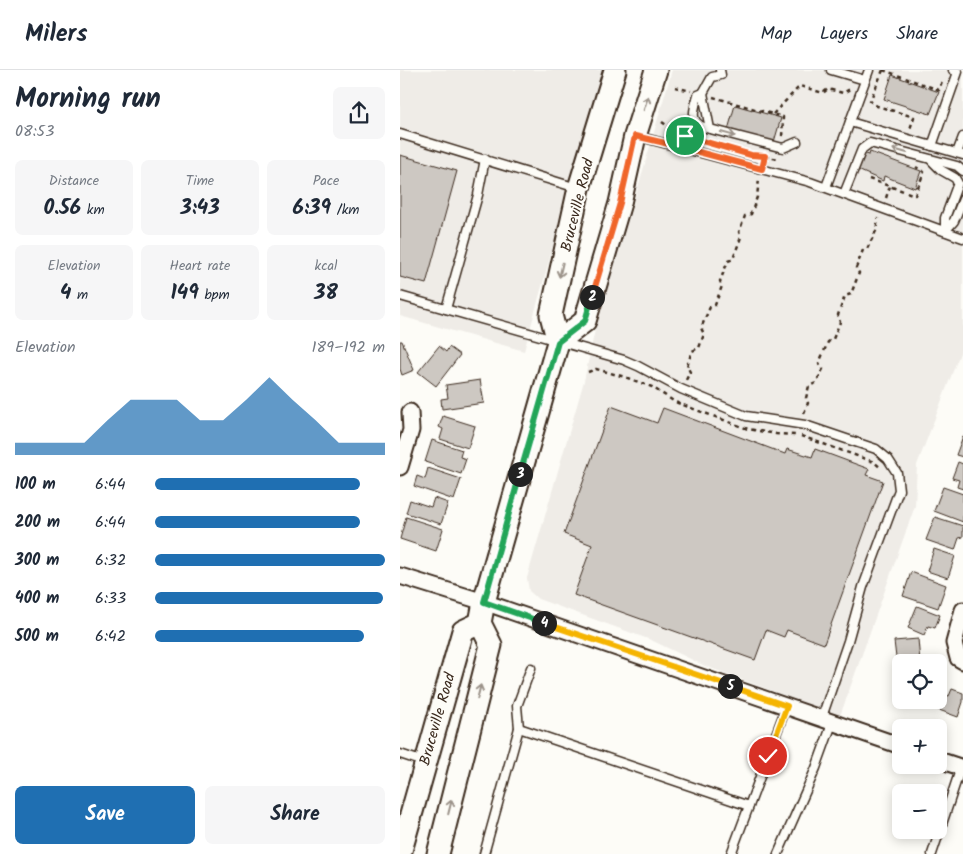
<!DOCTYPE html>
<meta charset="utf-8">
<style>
body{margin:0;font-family:Kalam,sans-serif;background:#f6f6f7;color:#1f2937;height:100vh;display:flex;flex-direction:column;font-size:19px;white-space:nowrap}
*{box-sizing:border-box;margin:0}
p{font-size:16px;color:#747a83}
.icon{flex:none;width:28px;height:28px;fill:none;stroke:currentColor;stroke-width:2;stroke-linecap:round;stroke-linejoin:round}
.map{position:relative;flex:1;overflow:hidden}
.details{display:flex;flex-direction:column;background:#fff;width:400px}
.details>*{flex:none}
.fabs{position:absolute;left:492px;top:584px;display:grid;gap:10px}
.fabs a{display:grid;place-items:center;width:55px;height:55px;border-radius:8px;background:#fff;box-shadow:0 2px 12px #0003;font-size:25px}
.pin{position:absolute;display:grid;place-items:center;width:42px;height:42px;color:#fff;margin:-21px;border:2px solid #fff;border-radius:50%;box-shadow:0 1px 5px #0007}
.km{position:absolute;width:25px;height:25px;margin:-12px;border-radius:50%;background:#222;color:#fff;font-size:14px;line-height:25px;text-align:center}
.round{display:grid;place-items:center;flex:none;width:52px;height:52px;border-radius:8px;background:#f6f6f7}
.headline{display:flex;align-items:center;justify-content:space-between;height:85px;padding:0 15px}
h1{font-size:28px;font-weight:700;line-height:38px}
.figures{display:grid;grid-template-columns:repeat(3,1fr);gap:8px;height:85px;padding:5px 15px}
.figures div{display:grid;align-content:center;border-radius:8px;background:#f6f6f7;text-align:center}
.figures b{font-size:21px;font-weight:700}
.figures small{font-size:14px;font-weight:400}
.figures p{font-size:14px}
.chart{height:140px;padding:10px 15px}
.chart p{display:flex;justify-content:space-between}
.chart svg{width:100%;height:90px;margin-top:5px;fill:#1f6fb2;opacity:.7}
.button{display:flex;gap:10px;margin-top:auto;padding:10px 15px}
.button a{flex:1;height:58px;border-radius:8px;background:#1f6fb2;color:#fff;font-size:20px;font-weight:700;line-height:58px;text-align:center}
.button a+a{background:#f6f6f7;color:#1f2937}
ul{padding:0 15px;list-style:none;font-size:16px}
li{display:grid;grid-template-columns:80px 60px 1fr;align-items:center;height:38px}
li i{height:12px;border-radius:6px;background:#1f6fb2}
header{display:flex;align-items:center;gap:30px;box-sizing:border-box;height:70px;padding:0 25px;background:#fff;border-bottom:1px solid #e0e1e3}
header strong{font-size:24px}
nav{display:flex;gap:28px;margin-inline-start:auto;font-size:18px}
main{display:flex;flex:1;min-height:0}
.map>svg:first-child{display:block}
.built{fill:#efece7}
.building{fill:#cdc8c2;stroke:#3b2a1e}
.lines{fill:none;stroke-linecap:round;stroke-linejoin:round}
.lane-casing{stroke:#3b2a1e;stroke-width:11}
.street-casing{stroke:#3b2a1e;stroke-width:19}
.secondary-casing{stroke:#3b2a1e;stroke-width:25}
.path{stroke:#3b2a1e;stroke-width:2.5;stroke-dasharray:4 4;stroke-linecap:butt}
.lane{stroke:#fdfcf7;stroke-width:8}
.street{stroke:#fdfcf7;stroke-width:15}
.secondary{stroke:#fdfcf7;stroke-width:21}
.oneway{stroke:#9c938a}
.split-1-casing{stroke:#fff;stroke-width:10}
.split-2-casing{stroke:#fff;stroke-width:10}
.split-3-casing{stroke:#fff;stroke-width:10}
.split-4-casing{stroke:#fff;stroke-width:10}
.split-5-casing{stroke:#fff;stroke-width:10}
.split-6-casing{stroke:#fff;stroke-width:10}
.split-1{stroke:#f0652b;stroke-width:6}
.split-2{stroke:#f0652b;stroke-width:6}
.split-3{stroke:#22a559;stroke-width:6}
.split-4{stroke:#22a559;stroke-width:6}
.split-5{stroke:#f5b400;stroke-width:6}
.split-6{stroke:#f5b400;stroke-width:6}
.labels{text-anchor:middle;stroke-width:4.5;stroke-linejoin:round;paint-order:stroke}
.street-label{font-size:15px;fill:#3b2a1e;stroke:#fdfcf7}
</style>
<header>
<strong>Milers</strong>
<nav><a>Map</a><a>Layers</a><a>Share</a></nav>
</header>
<main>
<section class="details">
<div class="headline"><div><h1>Morning run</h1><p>08:53</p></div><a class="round"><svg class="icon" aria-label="share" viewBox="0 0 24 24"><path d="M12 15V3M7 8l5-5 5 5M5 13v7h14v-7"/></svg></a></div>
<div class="figures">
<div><p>Distance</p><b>0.56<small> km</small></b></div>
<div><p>Time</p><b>3:43</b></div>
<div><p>Pace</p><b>6:39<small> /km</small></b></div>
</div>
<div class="figures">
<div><p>Elevation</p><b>4<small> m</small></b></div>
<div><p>Heart rate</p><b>149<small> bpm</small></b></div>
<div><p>kcal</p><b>38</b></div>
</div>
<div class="chart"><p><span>Elevation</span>189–192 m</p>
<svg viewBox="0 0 160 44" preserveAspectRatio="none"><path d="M0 44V38L10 38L20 38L30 38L40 27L50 17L60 17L70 17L80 27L90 27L100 17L110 6L120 17L130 27L140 38L150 38L160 38V44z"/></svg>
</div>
<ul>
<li><b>100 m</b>6:44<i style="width:89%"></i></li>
<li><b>200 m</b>6:44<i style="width:89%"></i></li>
<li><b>300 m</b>6:32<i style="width:100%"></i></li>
<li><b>400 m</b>6:33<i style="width:99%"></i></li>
<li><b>500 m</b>6:42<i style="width:91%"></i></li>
</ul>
<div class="button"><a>Save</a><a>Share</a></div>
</section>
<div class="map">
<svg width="563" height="784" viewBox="0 0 563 784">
<rect width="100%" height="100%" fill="#fdfcf7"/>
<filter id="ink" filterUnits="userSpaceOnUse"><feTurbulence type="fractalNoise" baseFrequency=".02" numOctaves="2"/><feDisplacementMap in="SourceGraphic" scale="10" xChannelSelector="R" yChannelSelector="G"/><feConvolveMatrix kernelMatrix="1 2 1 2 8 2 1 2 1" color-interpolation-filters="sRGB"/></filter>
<g filter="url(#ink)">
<g class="built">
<path d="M0 0H202L124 281 0 246Z"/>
<path d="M272 0H563V275L517 395 515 436 440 646 305 596 251 570 138 529 129 521 127 508 184 311 208 199 230 145Z"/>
</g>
<g class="building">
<path d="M492 5 539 22 530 44 484 29Z"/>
<path d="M335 35 381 48 374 72 328 60Z"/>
<path d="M457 81 469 85 470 82 521 101 515 118 484 106 483 111 451 97Z"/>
<path d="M0 85 57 101 26 214 0 207Z"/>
<path d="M0 271H2L14 300 2 305 0 299Z"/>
<path d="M39 276 46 282 49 277 60 285 36 316 18 302Z"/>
<path d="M80 310 84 333 42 339 41 329 48 328 46 315Z"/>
<path d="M211 336 257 353 263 338 385 384 387 379 412 387 415 379 469 399 466 405 483 411 424 574 387 560 384 567 366 560 355 590 174 525 192 475 164 464Z"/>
<path d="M43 346 75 356 68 378 40 369 43 359 39 357Z"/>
<path d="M563 366V387L556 385Z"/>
<path d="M32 370 62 380 60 387 66 389 61 404 25 392Z"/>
<path d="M558 392 563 394V419L557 417 559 410 552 408Z"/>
<path d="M28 398 61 409 54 430 14 416 17 406 25 409Z"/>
<path d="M543 417 563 424V452L534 441Z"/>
<path d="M34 428 48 433 41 454 6 443 10 430 31 437Z"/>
<path d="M6 447 43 459 36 481 0 469Z"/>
<path d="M535 447 563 456V467L559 468 555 480 526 470Z"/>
<path d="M534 479 555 486 548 508 527 501Z"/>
<path d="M511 502 546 515 538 538 503 526Z"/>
<path d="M517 536 540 545 535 558 528 556 524 565 508 558Z"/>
<path d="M518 569 520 592H501V595L497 596 494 571Z"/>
<path d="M552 619 563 623V632L558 647 531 637 534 630H539V623L549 626Z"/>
</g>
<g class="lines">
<g class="lane-casing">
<g id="lane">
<path d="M320 0 321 5 312 7 303 23 310 59 383 78 397 72"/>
<path d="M431 0 465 10"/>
<path d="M303 23 298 25C293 42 288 54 310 59"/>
<path d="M450 52 563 85"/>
<path d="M0 64 177 118"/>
<path d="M237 66 410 112 563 168"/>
<path d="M532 76 558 2 553 0"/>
<path d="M557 83 563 67"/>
<path d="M532 91 541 100 555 108 558 113 545 148V161"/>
<path d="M426 117 469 0"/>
<path d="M444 124 462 79 470 73 557 96 563 101"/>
<path d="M545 161 554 151 563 129"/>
<path d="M0 226 224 290 238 296 281 319 346 346 405 355 476 379 488 389 497 403 499 420 463 517 448 571 422 647"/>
<path d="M46 239 78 125 85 89"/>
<path d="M119 658 349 736"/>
<path d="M0 684 24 692"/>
<path d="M84 784 119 658 117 636 131 598"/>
<path d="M331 784 387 635"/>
<path d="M378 784 416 698 433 651"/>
<path d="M532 784 561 697"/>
</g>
</g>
<g class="street-casing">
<g id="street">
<path d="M0 397 11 360 10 342"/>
<path d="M0 506 84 532 501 676"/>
<path d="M563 540 554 573 558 588 563 591"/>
<path d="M539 690 563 698"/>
</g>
</g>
<g class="secondary-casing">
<g id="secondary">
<path d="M158 272 185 251 220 133 235 66 256 0"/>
<path d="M0 784 63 561 80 553"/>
<path d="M38 784 91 575 80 553 84 532 158 272 151 245 179 118 215 0"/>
</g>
</g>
<g class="path">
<path d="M483 0 470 31 477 36 514 47 510 59"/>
<path d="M483 0 539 20 542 11 544 12"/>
<path d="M275 17 291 21"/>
<path d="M313 27 383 47 382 68"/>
<path d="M373 44 400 16 423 23 428 19 443 23 450 19"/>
<path d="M262 52 277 63 327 78"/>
<path d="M349 84 379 89"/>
<path d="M469 109 515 125 524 102 516 97"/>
<path d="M486 128 490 116"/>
<path d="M188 302 196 299 225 307 252 317 275 332 348 359 376 364 396 365"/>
<path d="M286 310 290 302 287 296 292 281 299 278 304 264 301 258 310 237 315 235 322 216 320 211 328 191 333 189 341 167 339 162 345 146 351 144 357 127 359 109"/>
<path d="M404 343 408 333 406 328 409 316 416 313 423 299 419 293 428 272 433 269 440 252 438 245 445 226 451 224 459 203 456 198 463 180 467 179 476 161 478 148"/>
<path d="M401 366 474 392 481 398"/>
</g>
<use href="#lane" class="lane"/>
<use href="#street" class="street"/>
<use href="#secondary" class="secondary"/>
</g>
<defs><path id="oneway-shaft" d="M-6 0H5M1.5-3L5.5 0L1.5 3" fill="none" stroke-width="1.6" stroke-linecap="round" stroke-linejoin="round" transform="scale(1.25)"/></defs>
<g class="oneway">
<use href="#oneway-shaft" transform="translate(246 33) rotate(-72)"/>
<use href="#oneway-shaft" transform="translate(328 64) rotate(15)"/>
<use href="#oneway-shaft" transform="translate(500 81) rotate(-164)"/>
<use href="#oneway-shaft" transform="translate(161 200) rotate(103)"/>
<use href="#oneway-shaft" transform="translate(79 622) rotate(-76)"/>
<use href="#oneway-shaft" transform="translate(50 737) rotate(-76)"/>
</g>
</g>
<g class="lines" filter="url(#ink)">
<g class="split-1-casing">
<path id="split-1" d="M265 73 362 99 365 86 351 85 285 66"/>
</g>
<g class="split-2-casing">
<path id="split-2" d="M192 227 220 133 235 66 265 73"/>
</g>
<g class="split-3-casing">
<path id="split-3" d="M120 404 158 272 185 251 192 227"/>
</g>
<g class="split-4-casing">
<path id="split-4" d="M120 404 84 532 144 553"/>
</g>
<g class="split-5-casing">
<path id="split-5" d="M144 553 330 616"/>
</g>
<g class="split-6-casing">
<path id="split-6" d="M330 616 387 636 368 686"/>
</g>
<use href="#split-1" class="split-1"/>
<use href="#split-2" class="split-2"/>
<use href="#split-3" class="split-3"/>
<use href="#split-4" class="split-4"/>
<use href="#split-5" class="split-5"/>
<use href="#split-6" class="split-6"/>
</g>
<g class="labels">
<g class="street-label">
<text transform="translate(177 135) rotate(-76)" y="5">Bruceville Road</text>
<text transform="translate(37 649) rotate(-74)" y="5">Bruceville Road</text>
</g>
</g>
</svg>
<div class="fabs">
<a><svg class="icon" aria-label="locate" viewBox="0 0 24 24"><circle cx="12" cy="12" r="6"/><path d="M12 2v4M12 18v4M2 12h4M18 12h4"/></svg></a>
<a>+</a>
<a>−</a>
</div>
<div class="pin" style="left:285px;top:66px;background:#1e9e55"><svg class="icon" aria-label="arrive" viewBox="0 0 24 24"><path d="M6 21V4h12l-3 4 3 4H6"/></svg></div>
<div class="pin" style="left:368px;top:686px;background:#d93025"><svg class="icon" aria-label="check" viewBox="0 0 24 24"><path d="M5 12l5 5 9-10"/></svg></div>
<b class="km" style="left:192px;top:227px">2</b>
<b class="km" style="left:120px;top:404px">3</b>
<b class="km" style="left:144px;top:553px">4</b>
<b class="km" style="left:330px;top:616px">5</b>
</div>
</main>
